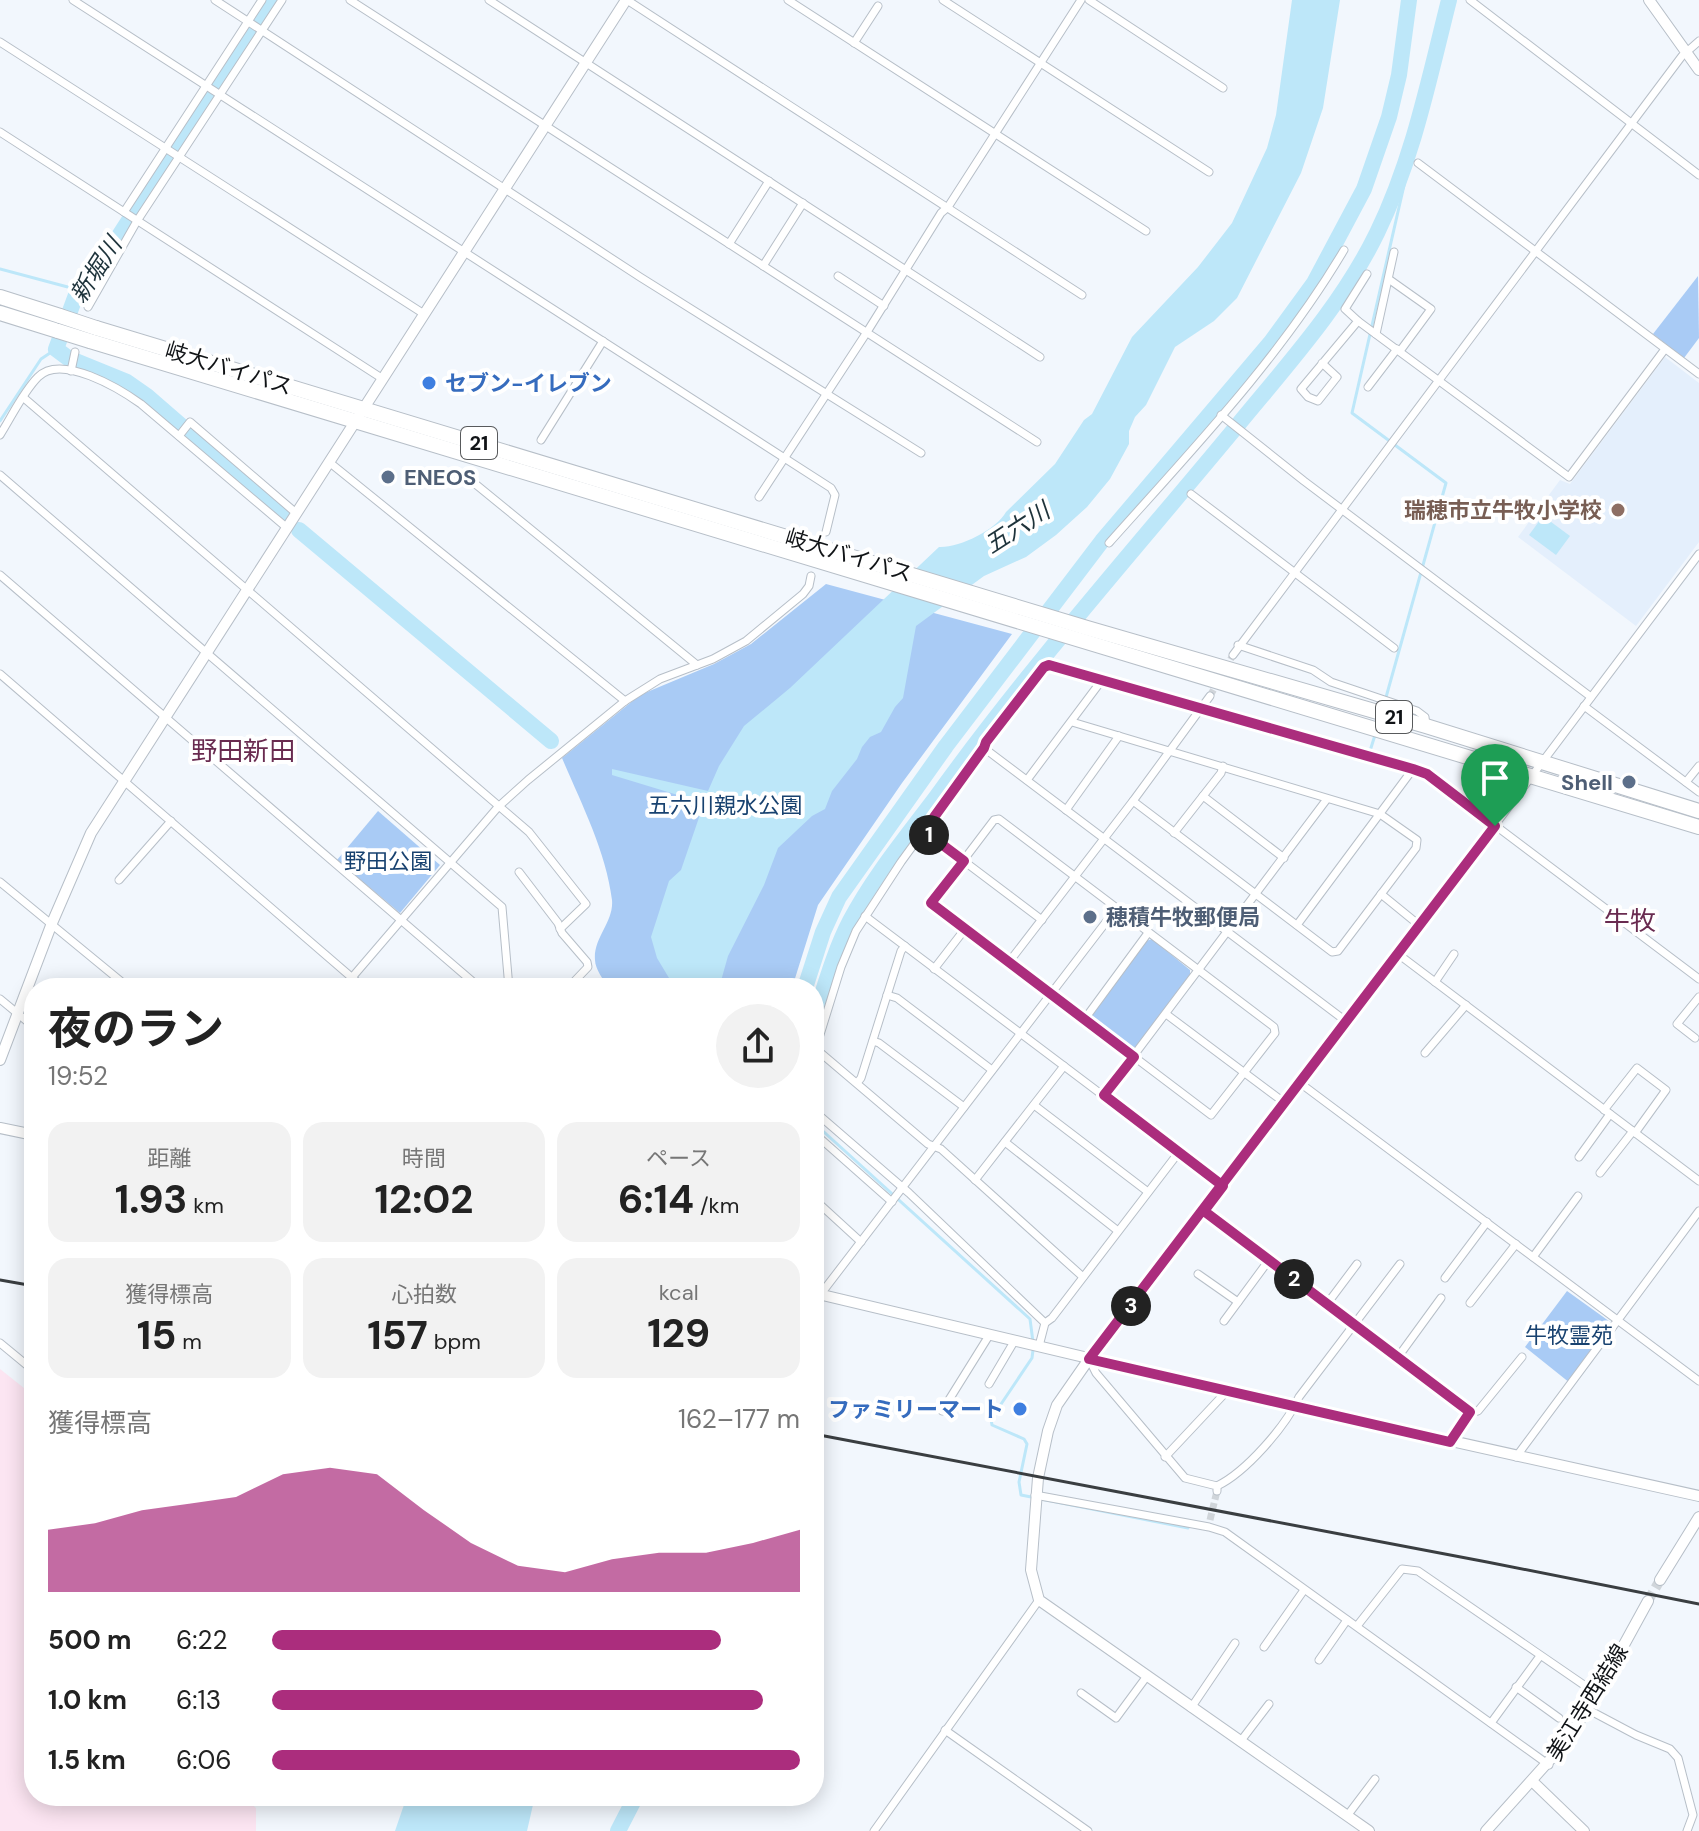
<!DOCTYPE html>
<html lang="ja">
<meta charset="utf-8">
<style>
body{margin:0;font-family:"DM Sans","Noto Sans JP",sans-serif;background:#f2f2f2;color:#222;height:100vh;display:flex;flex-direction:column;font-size:30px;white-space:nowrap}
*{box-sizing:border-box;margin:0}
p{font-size:26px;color:#767676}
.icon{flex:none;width:44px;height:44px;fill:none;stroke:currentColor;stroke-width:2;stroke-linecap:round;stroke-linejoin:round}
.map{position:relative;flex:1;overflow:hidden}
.panel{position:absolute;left:24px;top:978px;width:800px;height:828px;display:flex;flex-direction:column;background:#fff;border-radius:32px;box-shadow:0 4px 20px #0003}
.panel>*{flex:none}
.pin{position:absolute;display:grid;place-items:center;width:68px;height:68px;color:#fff;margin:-82px -34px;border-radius:50% 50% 50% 0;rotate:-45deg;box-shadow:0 0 8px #0007}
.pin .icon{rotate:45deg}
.km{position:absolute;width:40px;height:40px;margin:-20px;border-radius:50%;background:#222;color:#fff;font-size:22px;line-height:40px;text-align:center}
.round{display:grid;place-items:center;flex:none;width:84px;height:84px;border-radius:42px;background:#f2f2f2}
.head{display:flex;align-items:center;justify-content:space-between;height:136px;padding:0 24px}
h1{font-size:44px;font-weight:700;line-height:60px}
.metrics{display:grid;grid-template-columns:repeat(3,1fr);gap:12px;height:136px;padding:8px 24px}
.metrics div{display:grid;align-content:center;border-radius:20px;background:#f2f2f2;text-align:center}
.metrics b{font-size:40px;font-weight:700}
.metrics small{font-size:22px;font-weight:400}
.metrics p{font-size:22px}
.chart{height:224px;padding:16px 24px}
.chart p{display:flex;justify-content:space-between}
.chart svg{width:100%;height:144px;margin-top:8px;fill:#ab2d7d;opacity:.7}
ul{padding:0 24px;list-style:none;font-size:26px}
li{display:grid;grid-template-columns:128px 96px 1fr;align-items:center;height:60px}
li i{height:20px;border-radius:10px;background:#ab2d7d}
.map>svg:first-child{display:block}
.built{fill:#e4effc}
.industrial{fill:#fce5f2}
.green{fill:#a9cbf5}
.water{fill:#bde7f9}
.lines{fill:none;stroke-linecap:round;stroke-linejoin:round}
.stream{stroke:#bde7f9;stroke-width:3}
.river{stroke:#bde7f9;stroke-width:16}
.street-tunnel{stroke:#d0d5da;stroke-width:7;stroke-dasharray:7 3.5;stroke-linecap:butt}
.secondary-tunnel{stroke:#d0d5da;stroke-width:10;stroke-dasharray:10 5;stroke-linecap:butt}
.street-casing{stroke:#b7bfc8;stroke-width:9}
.secondary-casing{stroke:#b7bfc8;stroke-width:12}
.highway-casing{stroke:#b7bfc8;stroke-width:16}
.street{stroke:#fff;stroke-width:7}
.secondary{stroke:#fff;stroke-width:10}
.highway{stroke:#fff;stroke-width:14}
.rail{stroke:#3a3e41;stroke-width:3}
.highway-bridge-casing{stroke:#b7bfc8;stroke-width:16;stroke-linecap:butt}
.highway-bridge{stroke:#fff;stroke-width:14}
.route-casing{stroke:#fff;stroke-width:16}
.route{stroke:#ab2d7d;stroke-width:10}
.shop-dot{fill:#3f7fe0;stroke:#fff;stroke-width:3}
.service-dot{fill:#5c6f8a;stroke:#fff;stroke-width:3}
.education-dot{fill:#8d6e63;stroke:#fff;stroke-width:3}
.labels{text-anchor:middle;stroke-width:8;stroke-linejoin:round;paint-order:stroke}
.shield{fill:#fff;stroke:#585a5c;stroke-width:2}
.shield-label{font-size:20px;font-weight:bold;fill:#101316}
.street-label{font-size:22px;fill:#101316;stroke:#fff}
.shop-label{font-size:22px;font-weight:bold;fill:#366cbe;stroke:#fff;text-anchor:start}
.service-label{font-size:22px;font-weight:bold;fill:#4e5e75;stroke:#fff;text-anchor:start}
.education-label{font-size:22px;font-weight:bold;fill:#785e54;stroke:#fff;text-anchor:end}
.park-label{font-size:22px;fill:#184270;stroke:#fff}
.water-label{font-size:24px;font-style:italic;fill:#1e333b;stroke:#fff}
.quarter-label{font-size:26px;fill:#692b50;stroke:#fff}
</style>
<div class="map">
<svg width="1699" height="1831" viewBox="0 0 1699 1831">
<rect width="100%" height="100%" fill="#f2f7fd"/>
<path class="built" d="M1665 357 1699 383V542L1636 626 1518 537 1560 480 1570 484Z"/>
<path class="industrial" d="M0 1369 34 1396V1796H242L256 1808V1831H0Z"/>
<g class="green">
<path d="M1698 276 1699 338 1684 358 1653 334Z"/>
<path d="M826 584 1012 634 902 783 818 905 792 988H608C604 980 595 969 595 960 593 938 614 922 612 900 606 851 581 803 562 758L640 695 714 664 751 644Z"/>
<path d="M378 811 440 865 400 913 337 860Z"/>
<path d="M1152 939 1190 970V975L1134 1049H1131L1091 1019 1092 1013 1146 941Z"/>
<path d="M1567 1291 1613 1324 1570 1383 1525 1347Z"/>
</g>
<g class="water">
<path d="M1292 0H1340L1323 108 1301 173 1237 298 1214 321 1175 347 1146 405 1135 417 1129 431V444L1110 479 1087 507 1056 535 1026 557 984 576 916 626 903 698 895 707 881 732 870 737 862 747 857 759 832 791 825 809 812 816 778 848 764 885 728 956 719 988H675L657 958 651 937 669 881 681 870 704 803 612 775V769L708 791 719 766 744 726 790 688 939 547C959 548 996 530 1006 512L1055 464 1084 420 1092 414 1132 337 1198 267 1232 223 1267 148 1276 115Z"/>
<path d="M1543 516 1570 536 1556 555 1529 535Z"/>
<path d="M407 1796H535L527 1831H395Z"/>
</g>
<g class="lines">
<g class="stream">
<path d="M0 269 79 290"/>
<path d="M0 421 41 359 56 349"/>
<path d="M1383 708 1446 483 1352 413 1405 181 1399 178"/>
<path d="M1375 735 1370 751 1424 767 1468 801"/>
<path d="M814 1123 1030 1319 1033 1342"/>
<path d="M1033 1350 1032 1358 991 1419 992 1425 1024 1439 1027 1444 1019 1482 1021 1495 1188 1528"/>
</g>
<g class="river">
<path d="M271 0 88 284 76 295 56 349 68 358 127 382 147 396 282 513"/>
<path d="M299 530 551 741"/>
<path d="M805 988 823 932 839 897 946 746 1102 541 1271 342 1314 283 1364 189 1389 117 1399 75 1409 0"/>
<path d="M814 1019C825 986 834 952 850 921 873 877 907 836 937 796 1030 667 1136 548 1237 426 1287 365 1342 305 1377 233 1413 159 1429 79 1449 0"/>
<path d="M618 1831 636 1796"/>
</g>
<g class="street-tunnel">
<path d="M1210 696 1233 655"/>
<path d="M1210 1520 1217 1491"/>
</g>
<path class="secondary-tunnel" d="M1648 1601 1660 1580"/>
<g class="street-casing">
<g id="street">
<path d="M73 0 831 488 835 495 826 532"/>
<path d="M215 0 640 277 921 453"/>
<path d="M350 0 1037 442"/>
<path d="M489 0 1040 357"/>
<path d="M627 0 1082 295"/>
<path d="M788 0 1146 231"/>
<path d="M943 0 1209 172"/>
<path d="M1089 0 1223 88"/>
<path d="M1470 0 1699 175"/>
<path d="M0 42 424 314"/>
<path d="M854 43 878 6"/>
<path d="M0 132 383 379"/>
<path d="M1418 163 1699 374"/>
<path d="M124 212 262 0"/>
<path d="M729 244 769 181"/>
<path d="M763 266 803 203"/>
<path d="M838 276 884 306"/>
<path d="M1390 280 1431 309 1400 351"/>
<path d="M88 307 137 221 282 0"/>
<path d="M1358 321 1569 477 1665 349"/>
<path d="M1376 334 1394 252"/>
<path d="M1322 363 1337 377 1318 401 1308 397 1301 389 1358 321 1345 309 1367 274"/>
<path d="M71 371 75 352"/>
<path d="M1368 387 1397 349"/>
<path d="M24 398 529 832 586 904 560 929"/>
<path d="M1221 415 1304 481 1591 697"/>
<path d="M0 435C12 416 23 392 38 377 61 353 120 389 141 404L286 527"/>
<path d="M179 436 190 422 296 513"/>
<path d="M541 440 603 341"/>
<path d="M329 462 625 701"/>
<path d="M0 475 502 907 509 988"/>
<path d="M468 478 697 665"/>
<path d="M1191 494 1394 648"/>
<path d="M759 497 867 332 941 213 948 207 1081 0"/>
<path d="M1109 543C1192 450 1280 358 1344 250"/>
<path d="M0 575 480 988"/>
<path d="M1238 645 1313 670 1331 682 1417 711 1425 717 1426 726"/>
<path d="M1233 655 1631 124 1682 56 1699 41"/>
<path d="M0 674 364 988"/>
<path d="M1584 706 1699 792"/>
<path d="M1072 722 1380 814 1417 840 1416 848 1338 951 1332 952 1133 801"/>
<path d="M984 748 1347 1022"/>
<path d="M1027 780 1102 680"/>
<path d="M1686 782 1699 766"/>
<path d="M1203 796 1284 858"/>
<path d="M1066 810 1119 736"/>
<path d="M999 819 1274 1027 1275 1033 1211 1115 931 903 994 820Z"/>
<path d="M924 831 1042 920"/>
<path d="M1174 833 1221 773 1223 766"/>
<path d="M519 872 558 923 562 933 587 962 588 967 568 988"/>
<path d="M119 880 171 821"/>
<path d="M0 882 129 988"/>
<path d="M1381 894 1419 925"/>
<path d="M865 916 1223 1186"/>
<path d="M1297 925 1413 769"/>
<path d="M1398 954 1699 1181"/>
<path d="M1009 962 1133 801 1210 696"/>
<path d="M934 969 965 929"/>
<path d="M1435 982 1454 954"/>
<path d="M343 988 498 807 528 780 625 701 660 679 713 659 746 641 803 594 809 586 811 576"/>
<path d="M887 995 897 998 992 1070"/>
<path d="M0 999 34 1027"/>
<path d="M1166 1014 1285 1103"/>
<path d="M1084 1020 1148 933"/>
<path d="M1695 1038 1677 1024 1699 997"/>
<path d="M873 1041 879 1043 964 1107"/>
<path d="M816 1049 928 1144 941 1149 1083 1277"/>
<path d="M1425 1053 1466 1005"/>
<path d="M814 1054 841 967 856 931 901 862 984 748 986 742 1044 667 1049 665 1427 774 1699 979"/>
<path d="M857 1083 861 1078 901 951 905 946"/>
<path d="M1300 1083 1699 1381"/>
<path d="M1104 1095 1327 799"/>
<path d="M1034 1105 1148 1192"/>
<path d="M1604 1110 1637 1068 1666 1090 1635 1133"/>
<path d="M814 1111 909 1193 1045 1323"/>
<path d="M814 1133 892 1202"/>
<path d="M1005 1142 1118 1231"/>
<path d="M1579 1157 1610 1114"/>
<path d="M1600 1173 1633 1131"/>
<path d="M975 1180 1064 1066"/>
<path d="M814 1199 861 1242"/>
<path d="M1204 1211 1470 1412"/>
<path d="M1533 1257 1578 1196"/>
<path d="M1198 1274 1238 1302"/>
<path d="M1445 1278 1487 1222"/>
<path d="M820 1295 1116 909"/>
<path d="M1470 1303 1516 1244"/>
<path d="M1327 1304 1357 1264"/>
<path d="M1224 1321 1269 1260"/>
<path d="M0 1343 34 1371"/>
<path d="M1039 1346 1045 1323 1052 1318 1179 1152"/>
<path d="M1398 1357 1441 1298"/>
<path d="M989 1384 1015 1340"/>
<path d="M942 1411 990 1334"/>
<path d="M1450 1442 1470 1412 1478 1411 1522 1357"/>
<path d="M1165 1457 1227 1391"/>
<path d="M1516 1457 1699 1211"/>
<path d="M1217 1486C1246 1472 1286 1426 1299 1397L1400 1264"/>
<path d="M1217 1491V1486L1185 1478 1096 1373 1089 1359 1223 1186 1699 554"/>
<path d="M1035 1495 1209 1527 1225 1532 1549 1765"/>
<path d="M1357 1626 1402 1569 1418 1571 1597 1694"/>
<path d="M1264 1647 1304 1590"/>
<path d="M1319 1660 1347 1620"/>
<path d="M1516 1687 1559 1718"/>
<path d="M1081 1693 1116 1718 1147 1676"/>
<path d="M1191 1708 1235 1643"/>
<path d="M1587 1709 1636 1735 1670 1749 1678 1758 1693 1815 1687 1831"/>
<path d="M1491 1723 1540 1656"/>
<path d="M945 1730 1088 1831"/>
<path d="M1240 1742 1269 1704"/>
<path d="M1347 1816 1375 1779"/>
<path d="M874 1831 1039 1600"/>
</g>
</g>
<g class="secondary-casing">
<g id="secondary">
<path d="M1649 0 1699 70"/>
<path d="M0 1060 52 923 91 833 626 0"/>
<path d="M0 1128 34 1135"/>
<path d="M814 1293 1227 1391 1699 1496"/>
<path d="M1089 1359 1057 1405 1048 1431 1038 1478 1031 1570 1039 1600 1369 1831"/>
<path d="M1660 1580 1699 1517"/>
<path d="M1532 1781 1584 1831"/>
<path d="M1486 1831 1565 1743 1597 1694 1648 1601"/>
</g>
</g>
<g class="highway-casing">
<g id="highway">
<path d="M0 297 60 316"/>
<path d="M0 313 58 331"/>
<path d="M96 328 1087 628 1426 726 1699 811"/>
<path d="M90 341 1699 827"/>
</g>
</g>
<use href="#street" class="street"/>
<use href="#secondary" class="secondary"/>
<use href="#highway" class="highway"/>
<g class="rail">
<path d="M0 1280 34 1286"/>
<path d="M814 1434 1487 1562 1699 1604"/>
</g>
<g class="highway-bridge-casing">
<g id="highway-bridge">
<path d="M60 316 96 328"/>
<path d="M58 331 90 341"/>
</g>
</g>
<use href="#highway-bridge" class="highway-bridge"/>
</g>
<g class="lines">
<g class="route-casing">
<path id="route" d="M1495 826 1427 774 1413 769 1049 665 1044 667 986 742 984 748 924 831 964 861 931 903 1134 1057 1104 1095 1223 1186 1204 1211 1470 1412 1450 1442 1089 1359 1495 826"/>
</g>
<use href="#route" class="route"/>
</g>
<g class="shop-dot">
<circle cx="429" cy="383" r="8"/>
<circle cx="1020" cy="1409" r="8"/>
</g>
<g class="service-dot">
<circle cx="388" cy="477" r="8"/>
<circle cx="1629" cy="782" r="8"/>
<circle cx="1090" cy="917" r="8"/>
</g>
<circle class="education-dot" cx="1618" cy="510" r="8"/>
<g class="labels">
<g class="shield">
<rect x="461" y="427" width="36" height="32" rx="6"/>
<rect x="1376" y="701" width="36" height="32" rx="6"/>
</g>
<g class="shield-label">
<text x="479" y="450">21</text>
<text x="1394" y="724">21</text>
</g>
<g class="street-label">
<text transform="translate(229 368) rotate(17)" y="8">岐大バイパス</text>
<text transform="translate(849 555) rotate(17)" y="8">岐大バイパス</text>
<text transform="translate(1587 1702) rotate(-58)" y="8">美江寺西結線</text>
</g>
<g class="shop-label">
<text x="445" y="391">セブン-イレブン</text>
<text x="1004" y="1417" text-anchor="end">ファミリーマート</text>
</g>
<g class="service-label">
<text x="404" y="485">ENEOS</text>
<text x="1613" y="790" text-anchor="end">Shell</text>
<text x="1106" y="925">穂積牛牧郵便局</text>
</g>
<g class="education-label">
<text x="1602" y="518">瑞穂市立牛牧小学校</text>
</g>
<g class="park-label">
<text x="725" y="813">五六川親水公園</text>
<text x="388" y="869">野田公園</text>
<text x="1569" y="1343">牛牧霊苑</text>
</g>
<g class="water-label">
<text transform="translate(96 270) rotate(-57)" y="8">新堀川</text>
<text transform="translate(1017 528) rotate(-33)" y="8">五六川</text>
</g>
<g class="quarter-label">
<text x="243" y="760">野田新田</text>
<text x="1630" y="930">牛牧</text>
</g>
</g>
</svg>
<div class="pin" style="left:1495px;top:826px;background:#1e9e55"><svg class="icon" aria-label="arrive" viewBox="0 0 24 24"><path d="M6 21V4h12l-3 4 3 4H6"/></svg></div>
<b class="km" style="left:929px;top:835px">1</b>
<b class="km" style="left:1294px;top:1279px">2</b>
<b class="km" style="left:1131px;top:1306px">3</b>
<section class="panel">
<div class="head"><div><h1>夜のラン</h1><p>19:52</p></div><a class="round"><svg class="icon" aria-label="share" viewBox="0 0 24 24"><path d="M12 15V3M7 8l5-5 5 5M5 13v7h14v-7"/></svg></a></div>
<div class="metrics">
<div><p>距離</p><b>1.93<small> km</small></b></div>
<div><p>時間</p><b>12:02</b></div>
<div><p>ペース</p><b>6:14<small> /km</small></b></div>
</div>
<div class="metrics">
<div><p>獲得標高</p><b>15<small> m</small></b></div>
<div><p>心拍数</p><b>157<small> bpm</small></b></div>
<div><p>kcal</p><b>129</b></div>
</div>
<div class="chart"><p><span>獲得標高</span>162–177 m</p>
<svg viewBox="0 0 160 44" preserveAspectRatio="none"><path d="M0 44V25L10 23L20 19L30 17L40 15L50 8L60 6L70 8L80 19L90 29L100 36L110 38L120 34L130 32L140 32L150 29L160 25V44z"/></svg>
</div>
<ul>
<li><b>500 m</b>6:22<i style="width:85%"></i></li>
<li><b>1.0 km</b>6:13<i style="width:93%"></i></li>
<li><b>1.5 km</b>6:06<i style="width:100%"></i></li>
</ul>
</section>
</div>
